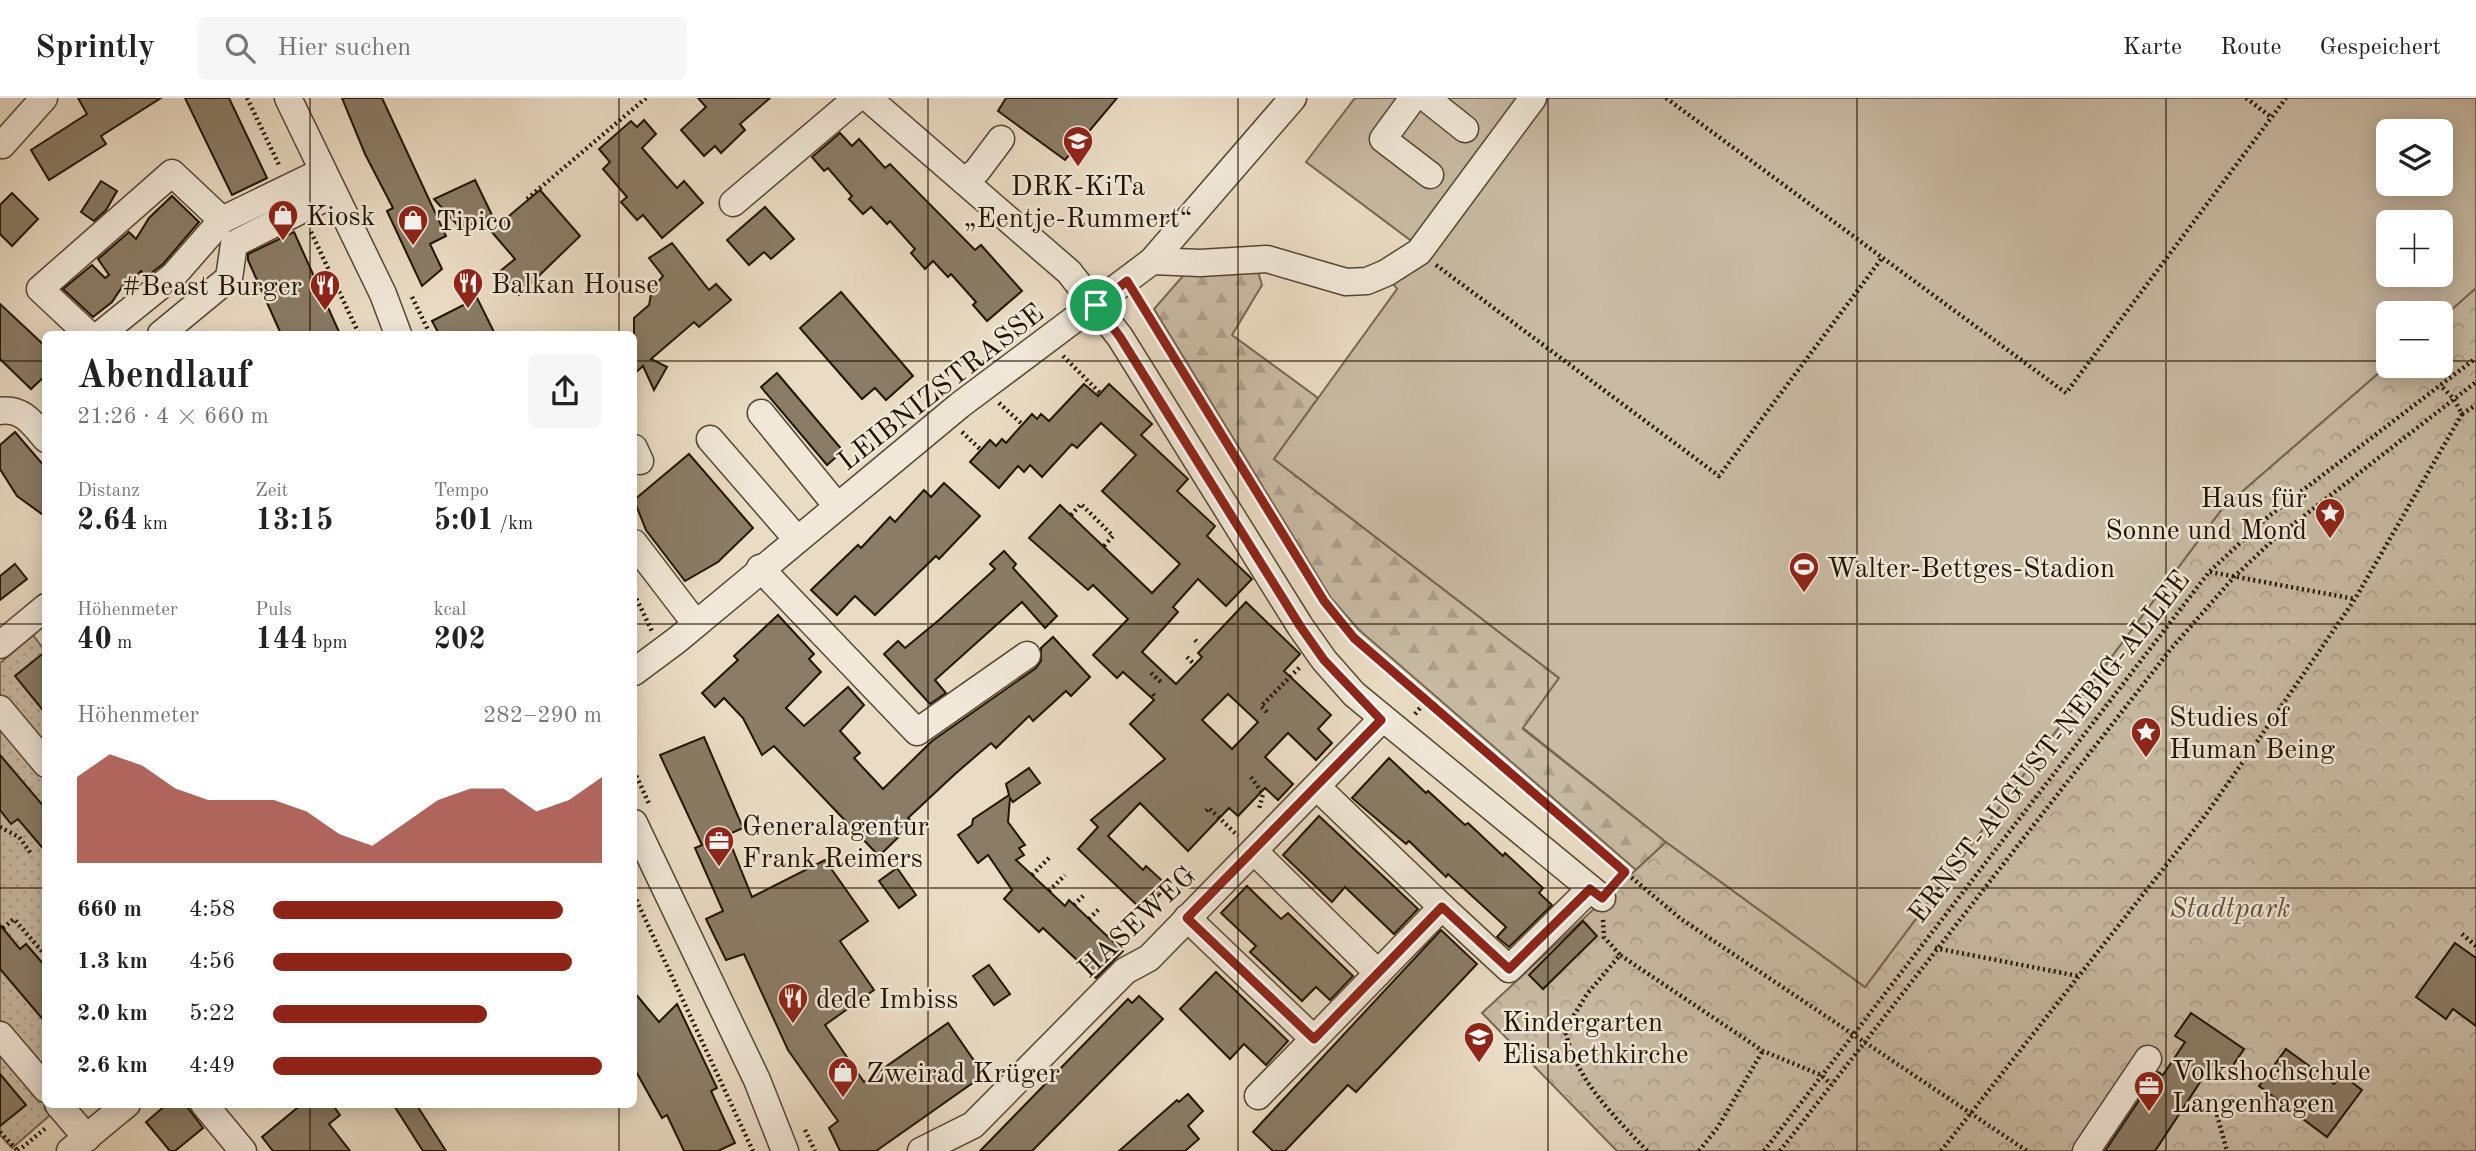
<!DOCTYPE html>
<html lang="de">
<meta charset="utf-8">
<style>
body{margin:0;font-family:"Old Standard TT",serif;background:#f6f6f6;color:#222;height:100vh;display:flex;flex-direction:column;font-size:26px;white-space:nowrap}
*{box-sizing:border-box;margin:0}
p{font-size:23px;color:#767676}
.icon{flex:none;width:38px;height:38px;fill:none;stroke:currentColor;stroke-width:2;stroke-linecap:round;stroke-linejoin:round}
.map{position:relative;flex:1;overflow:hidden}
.side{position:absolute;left:42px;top:233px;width:595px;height:777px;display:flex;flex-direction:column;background:#fff;border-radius:10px;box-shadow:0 4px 18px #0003}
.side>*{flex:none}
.fabs{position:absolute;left:2376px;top:21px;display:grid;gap:14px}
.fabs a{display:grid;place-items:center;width:77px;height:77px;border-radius:10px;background:#fff;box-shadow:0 4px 18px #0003;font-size:35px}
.pin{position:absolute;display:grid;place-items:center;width:60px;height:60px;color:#fff;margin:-30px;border:4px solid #fff;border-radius:50%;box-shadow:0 2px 7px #0007}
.round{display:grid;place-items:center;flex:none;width:74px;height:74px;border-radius:10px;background:#f6f6f6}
.summary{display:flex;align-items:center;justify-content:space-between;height:119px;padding:0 35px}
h1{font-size:38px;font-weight:700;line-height:52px}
.stats{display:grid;grid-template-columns:repeat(3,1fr);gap:10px;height:119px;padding:7px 35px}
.stats div{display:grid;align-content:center}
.stats b{font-size:30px;font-weight:700}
.stats small{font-size:19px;font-weight:400}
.stats p{font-size:19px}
.chart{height:196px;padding:14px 35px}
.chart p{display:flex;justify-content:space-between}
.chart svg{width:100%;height:126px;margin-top:7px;fill:#8f2418;opacity:.7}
ul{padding:0 35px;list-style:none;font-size:23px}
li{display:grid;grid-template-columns:112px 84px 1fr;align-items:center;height:52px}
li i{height:18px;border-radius:9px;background:#8f2418}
header{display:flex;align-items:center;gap:42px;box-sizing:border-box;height:98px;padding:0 35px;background:#fff;border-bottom:2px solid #e0e0e0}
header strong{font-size:33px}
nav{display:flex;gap:38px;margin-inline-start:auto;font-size:24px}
.search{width:490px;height:63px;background:#f6f6f6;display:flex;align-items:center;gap:18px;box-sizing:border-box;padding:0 24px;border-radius:10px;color:#767676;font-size:26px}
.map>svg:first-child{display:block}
.grass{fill:url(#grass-dots);stroke:#766652;stroke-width:2}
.forest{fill:url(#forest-firs);stroke:#766652;stroke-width:2}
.park{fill:url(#park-crowns);stroke:#766652;stroke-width:2}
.pitch{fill:#c8baa3;stroke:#766652;stroke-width:2;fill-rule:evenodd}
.building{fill:#8a7c66;stroke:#231301;stroke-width:2;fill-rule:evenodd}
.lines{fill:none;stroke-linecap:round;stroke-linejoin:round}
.minor-casing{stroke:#554532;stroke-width:29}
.path{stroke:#231301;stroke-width:4.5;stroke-dasharray:2 3.5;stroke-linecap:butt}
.minor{stroke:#f1e8d9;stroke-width:26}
.route-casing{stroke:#fff;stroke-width:14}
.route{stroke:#8f2418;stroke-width:9}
.grid{fill:none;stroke:#231301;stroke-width:2;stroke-opacity:0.55}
.labels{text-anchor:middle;stroke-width:5;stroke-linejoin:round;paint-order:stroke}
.poi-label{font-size:28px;fill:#231301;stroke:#f1e8d9;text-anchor:start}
.street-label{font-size:28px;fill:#231301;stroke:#f1e8d9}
.park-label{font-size:28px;font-style:italic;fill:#5d4d3a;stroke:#f1e8d9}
</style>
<header>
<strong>Sprintly</strong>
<div class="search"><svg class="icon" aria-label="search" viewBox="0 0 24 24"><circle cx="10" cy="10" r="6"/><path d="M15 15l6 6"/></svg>Hier suchen</div>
<nav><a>Karte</a><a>Route</a><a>Gespeichert</a></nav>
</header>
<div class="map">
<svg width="2476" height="1053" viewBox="0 0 2476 1053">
<defs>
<pattern id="grass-dots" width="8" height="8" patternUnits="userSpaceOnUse" patternTransform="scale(1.75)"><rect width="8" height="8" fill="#c8baa3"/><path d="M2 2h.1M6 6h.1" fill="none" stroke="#ac9f8b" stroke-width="1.8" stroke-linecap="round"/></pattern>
<pattern id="forest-firs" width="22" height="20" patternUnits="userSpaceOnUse" patternTransform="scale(1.75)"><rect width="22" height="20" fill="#c8baa3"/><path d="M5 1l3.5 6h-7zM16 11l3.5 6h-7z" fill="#ac9f8b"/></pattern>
<pattern id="park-crowns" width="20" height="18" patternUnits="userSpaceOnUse" patternTransform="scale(1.75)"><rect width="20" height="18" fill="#c8baa3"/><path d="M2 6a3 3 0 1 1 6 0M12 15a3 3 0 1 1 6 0" fill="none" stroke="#ac9f8b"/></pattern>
</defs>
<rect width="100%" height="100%" fill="#eadcc4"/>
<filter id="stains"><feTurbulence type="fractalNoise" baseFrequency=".00286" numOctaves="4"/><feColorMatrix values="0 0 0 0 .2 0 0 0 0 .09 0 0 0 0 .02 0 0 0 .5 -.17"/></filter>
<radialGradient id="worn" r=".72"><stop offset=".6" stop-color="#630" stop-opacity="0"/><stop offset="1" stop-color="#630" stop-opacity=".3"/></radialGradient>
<g class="grass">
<path d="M33 537 45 553V651L0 596V565Z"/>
<path d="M0 620 45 675V978L0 922Z"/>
<path d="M0 950 55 1013 12 1050 0 1037Z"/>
</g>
<path class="forest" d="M1256 167 1262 187 1232 237 1318 300 1274 361 1559 580 1523 631 1666 744 1636 772 1358 531 1331 500 1154 211 1189 171Z"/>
<path class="park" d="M2476 190V1053H1617L1482 915 1666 744 1865 889 2222 411 2389 266 2441 268V221Z"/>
<path class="pitch" d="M1355 0H2476V190L2441 221V215H2389V266L2222 411 1865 889 1666 744 1523 630 1559 580 1274 361 1397 191 1379 165 1414 145 1306 64ZM2389 33H2441V86H2389ZM2389 124H2441V177H2389Z"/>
<g class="building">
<path d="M78 0H161L101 38 106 46 49 82 31 52 87 16Z"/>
<path d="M185 0H229L267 80 232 97Z"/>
<path d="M342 0H382L446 138 430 146 442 171 422 188 387 113 393 110 365 56Z"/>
<path d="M698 0H770L740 26 745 32 721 55 715 48 704 58 681 32 706 9Z"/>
<path d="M1006 0H1117L1065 62 998 13Z"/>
<path d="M644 22 656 36 642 50 677 90 684 83 703 105 662 140 643 117 637 122 621 104 627 99 603 71 610 64 599 51 631 23 637 29Z"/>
<path d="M840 35 852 48 859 41 885 70 890 66 975 152 981 147 1022 193 987 223 973 207 976 204 951 176 948 179 933 163 925 171 911 155 915 151 890 123 887 126 871 109 863 116 849 101 852 98 828 70 824 73 812 59Z"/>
<path d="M475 82 492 117 461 131 434 101Z"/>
<path d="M101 83 117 93 106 112 94 123 81 114Z"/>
<path d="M540 92 580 138 519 197 499 174 515 161 491 133Z"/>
<path d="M12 95 38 121 12 148 0 136V107Z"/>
<path d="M172 98 199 124 163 166 146 179 141 173 132 182 126 183 112 204 93 219 63 191 92 167 105 180 109 177 98 161 129 134 136 141 149 120Z"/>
<path d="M765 109 794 141 771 161 764 154 749 167 727 142Z"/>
<path d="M294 134 340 236H281L248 162V156Z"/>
<path d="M672 145 709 192 716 186 731 202 699 229 694 224 651 261 667 269 654 292 643 268 634 276V220L649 207 652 191 663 178 649 160Z"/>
<path d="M841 194 913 278 886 302 875 290 862 301 800 230Z"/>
<path d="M477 200 495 236H439L432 223Z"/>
<path d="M0 206 46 249V277L31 291 0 261Z"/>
<path d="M777 275 843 353 827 367 761 289Z"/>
<path d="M1084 286 1098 298 1109 286 1152 326 1141 337 1188 381 1177 393 1215 428 1207 438 1252 481 1226 508 1198 481 1173 509 1178 514 1142 554 1176 586 1202 559 1198 555 1246 504 1300 556 1284 573 1331 617 1318 631 1332 645 1316 662 1288 635 1265 659 1293 686 1278 702 1265 690 1238 718 1229 710 1188 753 1140 705 1108 738 1143 772 1146 768 1168 788 1147 810H1140L1078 751 1098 729 1091 722 1165 661 1130 626 1154 602 1123 574 1117 580 1093 557 1128 521 1093 487 1088 492 1029 440 1060 407 1152 495 1180 466 1102 393 1136 357 1101 325 1077 350 1072 346 1042 379 1030 367 1024 374 1018 368 999 390 970 364 990 342 996 348 1002 341 1006 345 1032 316 1037 321 1041 316 1049 323ZM1228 596 1258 624 1232 651 1202 622Z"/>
<path d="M15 334 46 370V419L17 398 0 371V347Z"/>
<path d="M689 356 753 430 718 464 685 483 646 432 634 402Z"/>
<path d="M944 385 980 418 939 461 936 458 875 517 855 498 837 517 811 492 858 447 861 450 890 419 895 424 924 392 931 399Z"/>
<path d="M1004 453 1016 466 1013 470 1057 518 1045 530 1022 504 935 582 946 595 930 606 884 556 898 543 905 550 939 522 995 471 990 466Z"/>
<path d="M15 466 27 481 0 502V478Z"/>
<path d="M778 517 814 556 809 561 821 574 786 610 804 628 848 589 864 607 840 633 860 655 854 660 883 691 932 643 1036 570 1041 563V550L1053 539 1090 579 1071 598 1066 593 1033 623 1029 618 996 650 991 645 955 676 908 720 913 725 879 758 774 648 762 657 743 620 724 600 715 609 702 595 738 562 734 558Z"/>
<path d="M46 553V616L15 578Z"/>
<path d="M704 639 743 730 727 737 752 799 825 762 868 823 840 843 874 892 825 927 864 984 948 925 984 977 876 1053H840L829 1030 838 1023 788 952 744 856 726 862 706 821 723 813 695 750 702 747 660 657Z"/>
<path d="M0 657 46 711V754L18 721 11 726 0 712Z"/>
<path d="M1389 660 1426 695 1428 693 1465 727 1468 725 1503 758 1505 755 1543 790 1539 795 1552 807 1509 849 1497 839 1506 829 1448 776 1446 779 1409 743 1406 746 1352 700Z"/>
<path d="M1029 670 1040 685 1013 704 1010 700 1008 724 1025 747 1019 750 1024 757 1016 762 1065 808 1069 802 1123 853 1096 880 1043 830 1039 834 1004 801 1012 792 988 757 978 765 958 737 972 727 973 721 1009 697 1006 686Z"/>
<path d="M1319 718 1418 811 1394 836 1345 789 1332 804 1283 757Z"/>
<path d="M897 770 916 797 899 810 879 783Z"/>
<path d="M1247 788 1281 821 1288 815 1353 878 1330 902 1316 889 1302 903 1250 854 1256 848 1221 815Z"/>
<path d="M1583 823 1597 838 1543 891 1529 877Z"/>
<path d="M0 827 20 851 26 846 46 869V925L0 871Z"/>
<path d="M1441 832 1477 866 1356 994 1348 987 1285 1053H1273L1253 1034Z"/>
<path d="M2455 845 2476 860V928L2453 911 2446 921 2416 899Z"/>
<path d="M989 867 1010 896 994 907 973 878Z"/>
<path d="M1216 874 1288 943 1266 967 1244 946 1230 961 1180 911Z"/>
<path d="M634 894 659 924 677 906 717 990 711 993 735 1045 718 1053H684L667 1017 662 1020 634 970Z"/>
<path d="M1139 898 1163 921 1032 1053H980L1128 901 1132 905Z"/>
<path d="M2191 915 2244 951 2229 973 2214 963 2155 1053H2105L2158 974 2163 977 2185 944 2175 938Z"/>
<path d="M2286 951 2334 986 2341 976 2362 992 2327 1039 2259 988Z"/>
<path d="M0 976 26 1007 0 1028Z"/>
<path d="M1188 996 1203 1013 1188 1028 1199 1041 1185 1053H1119L1177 1002 1179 1004Z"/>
<path d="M167 1006H185L203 1030 175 1053H170L146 1024Z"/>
<path d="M302 1006H332L340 1017 329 1026 350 1053H273L262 1039Z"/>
<path d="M393 1006H416L446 1053H423Z"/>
</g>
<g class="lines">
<g class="minor-casing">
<g id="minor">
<path d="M288 0 383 196 398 236"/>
<path d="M868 0 1069 174 1120 239 1300 528 1324 562 1354 596 1602 800"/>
<path d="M1413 0 1383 41 1430 77"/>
<path d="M1426 0 1465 31"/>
<path d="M2 47 44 0"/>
<path d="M964 83 977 73 1001 41"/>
<path d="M733 105 857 0"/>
<path d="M1152 163 1200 165 1267 161 1346 184 1367 183 1386 175 1419 154 1533 0"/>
<path d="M88 236 40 191 172 75 222 122 323 73"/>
<path d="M101 236 174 177 222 122"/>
<path d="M161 236 229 180 234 146 333 96"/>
<path d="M0 313C22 309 33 326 46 341"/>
<path d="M761 315 837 408"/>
<path d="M710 341 796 440"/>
<path d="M634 350 640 363"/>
<path d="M634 445 696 526"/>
<path d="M760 470 917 634 1027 557"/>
<path d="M0 547 46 509"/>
<path d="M634 574 677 542 960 307 1152 163 1293 0"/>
<path d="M0 611 46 666"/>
<path d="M1317 689 1442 809 1378 875"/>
<path d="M634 725 757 982 785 1053"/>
<path d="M1442 809 1509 871 1590 791"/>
<path d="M1187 820 1314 941 1378 875 1254 753"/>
<path d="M0 937 46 991"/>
<path d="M1258 998 1314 941"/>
<path d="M58 1006 87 1040"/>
<path d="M204 1006 243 1053"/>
<path d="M70 1053 127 1006"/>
<path d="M921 1053 973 1027 1125 873 1149 860 1381 622"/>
<path d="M2086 1053 2148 961"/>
</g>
</g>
<g class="path">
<path d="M247 0 280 69"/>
<path d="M1666 0 2066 295 2286 0"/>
<path d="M2246 0 2271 19"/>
<path d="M527 101 646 0"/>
<path d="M311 134 359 236"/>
<path d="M1436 167 1719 378 1882 160"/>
<path d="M412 199 430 236"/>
<path d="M1139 203 1324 503 1354 540 1625 774"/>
<path d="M1063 258 1101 296"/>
<path d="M999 305 1022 326"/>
<path d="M2462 316 2476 307"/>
<path d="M962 334 981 352"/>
<path d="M1071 417 1081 406 1113 438 1103 449"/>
<path d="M2210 474 2355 501"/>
<path d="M634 496 652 533"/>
<path d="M1195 542 1199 546"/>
<path d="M1187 559 1195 567"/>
<path d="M1151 575 1162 585"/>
<path d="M1153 596 1156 600"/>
<path d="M1267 614 1261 608 1301 568"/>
<path d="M1415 616 1426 603"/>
<path d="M634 673 650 708"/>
<path d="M1251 679 1263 696 1259 711"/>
<path d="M1206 713 1209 710 1238 738"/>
<path d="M0 729 19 739 32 757"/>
<path d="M1032 777 1049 760"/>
<path d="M1616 784 1625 774 1681 821 2027 1053"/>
<path d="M1049 793 1065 777"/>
<path d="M634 797 753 1053"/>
<path d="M1074 807 1085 796"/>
<path d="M1089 821 1099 811"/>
<path d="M1603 822 1604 839 1620 857"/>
<path d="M3 830 14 821 46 858"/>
<path d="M2462 836 2476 848"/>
<path d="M1108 839 1118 829"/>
<path d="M1935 850 2078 878"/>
<path d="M2217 1017 2227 1053"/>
<path d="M805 1032 815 1053"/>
<path d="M0 1034 18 1053"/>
<path d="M18 1053 47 1029"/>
<path d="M1647 1053C1613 1017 1576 982 1565 932L1587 896 1620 857 1763 953 1821 977 1831 986"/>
<path d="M1699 1053 1718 1029 1762 954"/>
<path d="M1764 1053 2209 474 2269 418 2476 260"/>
<path d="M1780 1053 2170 552 2234 479 2273 442 2476 284"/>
<path d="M1941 1053 2204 719 2252 651 2355 501 2462 316 2454 301 2440 287"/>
</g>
<use href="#minor" class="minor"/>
</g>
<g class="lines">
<g class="route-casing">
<path id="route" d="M1127 183 1324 503 1354 540 1625 774 1602 800 1590 791 1509 871 1442 809 1314 941 1187 820 1381 622 1324 562 1300 528 1120 239 1096 207Z"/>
</g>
<use href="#route" class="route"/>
</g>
<path class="grid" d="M310 0V236M619 0V236M928 0V1053M1238 0V1053M1548 0V1053M1857 0V1053M2166 0V1053M0 263H46M634 263H2389M2441 263H2476M0 526H46M634 526H2476M0 790H46M634 790H2476M310 1006V1053M619 1006V1053"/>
<defs>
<g id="school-pin" transform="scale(1.575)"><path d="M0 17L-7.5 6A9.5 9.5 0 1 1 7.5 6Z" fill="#8f2418" stroke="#f1e8d9"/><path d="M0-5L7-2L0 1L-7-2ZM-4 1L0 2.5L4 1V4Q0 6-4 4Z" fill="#fff"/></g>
<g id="shop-pin" transform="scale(1.575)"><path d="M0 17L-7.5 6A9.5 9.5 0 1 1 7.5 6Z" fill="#8f2418" stroke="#f1e8d9"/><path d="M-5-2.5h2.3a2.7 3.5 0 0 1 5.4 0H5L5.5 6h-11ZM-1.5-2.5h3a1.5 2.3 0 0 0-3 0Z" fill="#fff"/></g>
<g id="restaurant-pin" transform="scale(1.575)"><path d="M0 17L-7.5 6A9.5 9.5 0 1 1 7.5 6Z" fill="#8f2418" stroke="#f1e8d9"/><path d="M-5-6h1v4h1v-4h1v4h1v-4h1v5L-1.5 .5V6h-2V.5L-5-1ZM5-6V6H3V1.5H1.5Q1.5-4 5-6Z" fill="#fff"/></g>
<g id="sight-pin" transform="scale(1.575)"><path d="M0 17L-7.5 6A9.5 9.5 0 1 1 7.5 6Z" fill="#8f2418" stroke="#f1e8d9"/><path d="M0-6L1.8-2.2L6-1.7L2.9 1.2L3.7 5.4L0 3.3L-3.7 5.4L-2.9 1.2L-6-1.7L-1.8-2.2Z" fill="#fff"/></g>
<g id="stadium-pin" transform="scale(1.575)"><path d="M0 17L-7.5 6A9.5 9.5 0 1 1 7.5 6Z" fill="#8f2418" stroke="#f1e8d9"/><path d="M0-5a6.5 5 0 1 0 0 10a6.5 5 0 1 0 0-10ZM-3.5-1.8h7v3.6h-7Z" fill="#fff"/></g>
<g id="office-pin" transform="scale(1.575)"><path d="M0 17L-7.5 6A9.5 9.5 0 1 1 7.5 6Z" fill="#8f2418" stroke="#f1e8d9"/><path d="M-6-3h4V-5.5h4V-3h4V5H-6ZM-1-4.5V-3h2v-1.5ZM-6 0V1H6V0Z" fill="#fff"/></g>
</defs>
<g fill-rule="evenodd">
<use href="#school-pin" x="1078" y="43"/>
<use href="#shop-pin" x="283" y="117"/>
<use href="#shop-pin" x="413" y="122"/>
<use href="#restaurant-pin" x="468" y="185"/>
<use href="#restaurant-pin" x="325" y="187"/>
<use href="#sight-pin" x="2330" y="415"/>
<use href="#stadium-pin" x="1804" y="469"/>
<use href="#sight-pin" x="2146" y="634"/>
<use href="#office-pin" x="719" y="743"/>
<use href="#restaurant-pin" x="793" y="900"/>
<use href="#school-pin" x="1479" y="939"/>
<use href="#shop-pin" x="843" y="974"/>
<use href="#office-pin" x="2149" y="988"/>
</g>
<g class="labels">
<g class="poi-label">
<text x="1078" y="97" text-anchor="middle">DRK-KiTa<tspan x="1078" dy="32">„Eentje-Rummert“</tspan></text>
<text x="306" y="127">Kiosk</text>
<text x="436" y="132">Tipico</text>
<text x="491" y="195">Balkan House</text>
<text x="302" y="197" text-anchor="end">#Beast Burger</text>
<text x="2307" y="409" text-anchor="end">Haus für<tspan x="2307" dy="32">Sonne und Mond</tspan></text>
<text x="1827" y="479">Walter-Bettges-Stadion</text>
<text x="2169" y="628">Studies of<tspan x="2169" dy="32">Human Being</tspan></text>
<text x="742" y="737">Generalagentur<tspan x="742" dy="32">Frank Reimers</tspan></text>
<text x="816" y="910">dede Imbiss</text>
<text x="1502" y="933">Kindergarten<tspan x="1502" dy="32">Elisabethkirche</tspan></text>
<text x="2172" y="982">Volkshochschule<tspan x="2172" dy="32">Langenhagen</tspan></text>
<text x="866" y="984">Zweirad Krüger</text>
</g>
<g class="street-label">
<text transform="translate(940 288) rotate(-38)" y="10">LEIBNIZSTRASSE</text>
<text transform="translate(2048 648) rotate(-52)" y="10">ERNST-AUGUST-NEBIG-ALLEE</text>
<text transform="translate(1136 823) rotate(-43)" y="10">HASEWEG</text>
</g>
<g class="park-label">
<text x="2230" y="819">Stadtpark</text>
</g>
</g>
<rect width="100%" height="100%" filter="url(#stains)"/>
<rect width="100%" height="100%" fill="url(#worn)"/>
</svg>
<div class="fabs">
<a><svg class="icon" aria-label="layers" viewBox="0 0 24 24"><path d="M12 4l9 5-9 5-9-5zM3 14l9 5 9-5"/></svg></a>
<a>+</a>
<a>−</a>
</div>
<div class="pin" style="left:1096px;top:207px;background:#1e9e55"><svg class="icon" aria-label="arrive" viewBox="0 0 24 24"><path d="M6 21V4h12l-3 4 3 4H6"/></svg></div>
<section class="side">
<div class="summary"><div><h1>Abendlauf</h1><p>21:26 · 4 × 660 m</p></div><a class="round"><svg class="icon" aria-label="share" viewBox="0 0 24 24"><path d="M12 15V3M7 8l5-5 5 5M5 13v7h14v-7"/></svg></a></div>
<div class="stats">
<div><p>Distanz</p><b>2.64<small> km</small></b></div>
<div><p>Zeit</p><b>13:15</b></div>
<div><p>Tempo</p><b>5:01<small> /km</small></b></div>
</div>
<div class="stats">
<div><p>Höhenmeter</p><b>40<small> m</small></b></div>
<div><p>Puls</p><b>144<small> bpm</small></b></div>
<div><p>kcal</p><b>202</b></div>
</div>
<div class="chart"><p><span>Höhenmeter</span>282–290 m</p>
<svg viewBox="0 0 160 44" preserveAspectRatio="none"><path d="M0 44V14L10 6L20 10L30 18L40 22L50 22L60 22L70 26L80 34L90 38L100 30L110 22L120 18L130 18L140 26L150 22L160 14V44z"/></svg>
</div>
<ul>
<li><b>660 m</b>4:58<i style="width:88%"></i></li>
<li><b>1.3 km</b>4:56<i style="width:91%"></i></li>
<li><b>2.0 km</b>5:22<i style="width:65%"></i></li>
<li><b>2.6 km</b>4:49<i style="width:100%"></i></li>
</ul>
</section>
</div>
